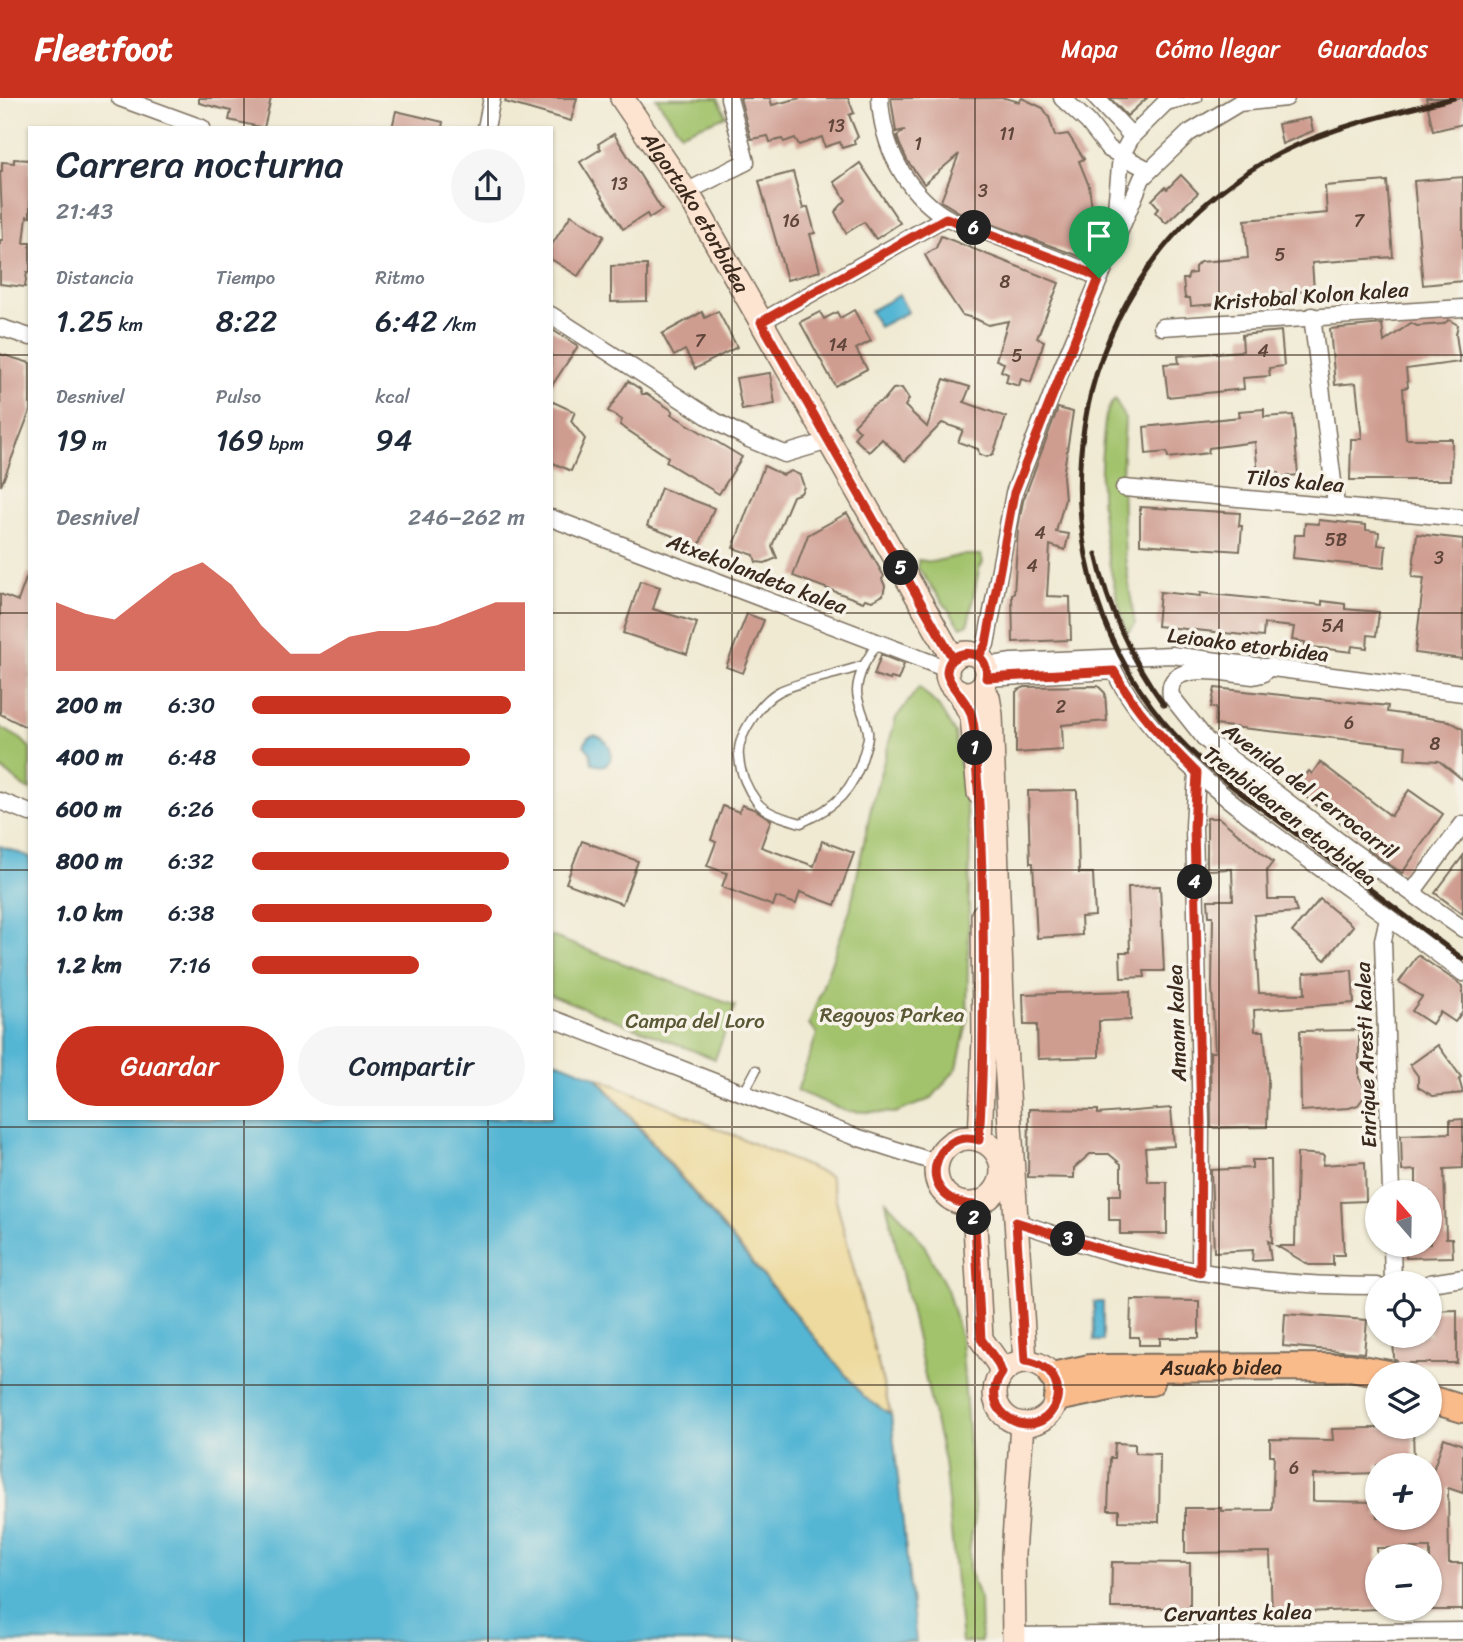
<!DOCTYPE html>
<html lang="es">
<meta charset="utf-8">
<style>
body{margin:0;font-family:Sriracha,sans-serif;background:#f6f6f7;color:#1f2937;height:100vh;display:flex;flex-direction:column;font-size:26px;white-space:nowrap}
*{box-sizing:border-box;margin:0}
p{font-size:23px;color:#747a83}
.icon{flex:none;width:38px;height:38px;fill:none;stroke:currentColor;stroke-width:2;stroke-linecap:round;stroke-linejoin:round}
.map{position:relative;flex:1;overflow:hidden}
.panel{position:absolute;left:28px;top:28px;width:525px;height:994px;display:flex;flex-direction:column;background:#fff;border-radius:0px;box-shadow:0 2px 5px #0004}
.panel>*{flex:none}
.needle{width:46px;rotate:340deg}
.tools{position:absolute;left:1365px;top:1082px;display:grid;gap:14px}
.tools a{display:grid;place-items:center;width:77px;height:77px;border-radius:50%;background:#fff;box-shadow:0 2px 5px #0004;font-size:35px}
.pin{position:absolute;display:grid;place-items:center;width:60px;height:60px;color:#fff;margin:-72px -30px;border-radius:50% 50% 50% 0;rotate:-45deg;box-shadow:0 0 7px #0007}
.pin .icon{rotate:45deg}
.km{position:absolute;width:35px;height:35px;margin:-18px;border-radius:50%;background:#222;color:#fff;font-size:19px;line-height:35px;text-align:center}
.round{display:grid;place-items:center;flex:none;width:74px;height:74px;border-radius:37px;background:#f6f6f7}
.overview{display:flex;align-items:center;justify-content:space-between;height:119px;padding:0 28px}
h1{font-size:38px;font-weight:600;line-height:52px}
.stats{display:grid;grid-template-columns:repeat(3,1fr);gap:10px;height:119px;padding:7px 28px}
.stats div{display:grid;align-content:center}
.stats b{font-size:30px;font-weight:600}
.stats small{font-size:19px;font-weight:400}
.stats p{font-size:19px}
.chart{height:196px;padding:14px 28px}
.chart p{display:flex;justify-content:space-between}
.chart svg{width:100%;height:126px;margin-top:7px;fill:#c8321e;opacity:.7}
.button{display:flex;gap:14px;margin-top:auto;padding:14px 28px}
.button a{flex:1;height:80px;border-radius:42px;background:#c8321e;color:#fff;font-size:28px;font-weight:600;line-height:80px;text-align:center}
.button a+a{background:#f6f6f7;color:#1f2937}
ul{padding:0 28px;list-style:none;font-size:23px}
li{display:grid;grid-template-columns:112px 84px 1fr;align-items:center;height:52px}
li i{height:18px;border-radius:9px;background:#c8321e}
header{display:flex;align-items:center;gap:42px;box-sizing:border-box;height:98px;padding:0 35px;background:#c8321e;color:#fff}
header strong{font-size:33px}
nav{display:flex;gap:38px;margin-inline-start:auto;font-size:24px}
.map>svg:first-child{display:block}
.green{fill:#a2c36c;stroke:#6e7645;stroke-width:2}
.sand{fill:#eeda9e;stroke:#94825e;stroke-width:2}
.water{fill:#55b6d4;stroke:#487079;stroke-width:2}
.building{fill:#cf9c90}
.lines{fill:none;stroke-linecap:round;stroke-linejoin:round}
.lane-casing{stroke:#7a6d5d;stroke-width:11}
.street-casing{stroke:#7a6d5d;stroke-width:19}
.secondary-casing{stroke:#7a6d5d;stroke-width:26}
.primary-casing{stroke:#7a6d5d;stroke-width:30}
.lane{stroke:#fff;stroke-width:8}
.street{stroke:#fff;stroke-width:16}
.secondary{stroke:#fde4d1;stroke-width:23}
.primary{stroke:#fabb8b;stroke-width:26}
.rail{stroke:#3b2a1e;stroke-width:5}
.route-casing{stroke:#fff;stroke-width:14}
.route{stroke:#c8321e;stroke-width:9}
.grid{fill:none;stroke:#3b2a1e;stroke-width:2;stroke-opacity:0.55}
.labels{text-anchor:middle;stroke-width:7;stroke-linejoin:round;paint-order:stroke}
.number-label{font-size:18px;fill:#60463a}
.street-label{font-size:21px;fill:#3b2a1e;stroke:#f7f3e8}
.park-label{font-size:21px;fill:#5a5835;stroke:#f7f3e8}
</style>
<header>
<strong>Fleetfoot</strong>
<nav><a>Mapa</a><a>Cómo llegar</a><a>Guardados</a></nav>
</header>
<div class="map">
<svg width="1463" height="1544" viewBox="0 0 1463 1544">
<rect width="100%" height="100%" fill="#f7f3e8"/>
<filter id="ink" filterUnits="userSpaceOnUse"><feTurbulence type="fractalNoise" baseFrequency=".0143" numOctaves="2"/><feDisplacementMap in="SourceGraphic" scale="14" xChannelSelector="R" yChannelSelector="G"/><feConvolveMatrix kernelMatrix="1 2 1 2 8 2 1 2 1" color-interpolation-filters="sRGB"/></filter>
<filter id="wash" filterUnits="userSpaceOnUse"><feTurbulence type="fractalNoise" baseFrequency=".00686" numOctaves="4" result="noise"/><feDisplacementMap in="SourceGraphic" scale="28" xChannelSelector="R" yChannelSelector="G"/><feGaussianBlur stdDeviation="1.57" result="paint"/><feColorMatrix in="noise" values="0 0 0 0 0 0 0 0 0 0 0 0 0 0 0 0 0 1.4 0 .05"/><feComposite in="paint" operator="in"/></filter>
<g filter="url(#wash)">
<rect width="100%" height="100%" fill="#f0ead3"/>
<g class="green">
<path d="M656 0H718L726 18 681 35Z"/>
<path d="M1115 301 1125 321 1122 375 1123 418 1125 459 1135 527 1127 535C1108 471 1095 409 1103 342 1105 326 1104 313 1115 301Z"/>
<path d="M962 457H981L983 464 979 471 968 526 961 529 918 470V462L932 464Z"/>
<path d="M919 589 939 609 955 635 970 738 967 925 957 970 931 1001 895 1015 846 1013 797 993 817 936 809 926 850 812 872 705 896 620Z"/>
<path d="M0 629 21 641 30 650V692C15 686 14 676 0 671Z"/>
<path d="M551 838 735 908 715 961 551 897Z"/>
<path d="M886 1103 906 1124 923 1145 947 1191 961 1240 975 1422 970 1442 969 1472 980 1501 981 1544H962L944 1363Z"/>
</g>
<path class="sand" d="M596 979 830 1078 891 1317 864 1299 627 1013Z"/>
<g class="water">
<path d="M899 197 908 214 879 229 870 213Z"/>
<path d="M594 637C619 643 615 677 592 665L590 654 584 647 588 639Z"/>
<path d="M0 748 30 759V1020H551V961L596 979 864 1299 891 1317 916 1544H0Z"/>
<rect x="1094" y="1204" width="9" height="39"/>
</g>
<g id="blocks">
<g class="building">
<path d="M199 0H271L264 30 229 22 231 13 199 5Z"/>
<path d="M506 0H577L571 23 505 4Z"/>
<path d="M740 0H770L772 7 800 0H848L854 15 849 17 858 39 854 42 855 46 842 50 840 44 825 49 822 39 799 47 795 40 784 44 782 41 770 44 768 38 751 41Z"/>
<path d="M891 0H1005L1019 4 1022 0 1043 10 1049 19 1055 38 1068 36 1084 61 1079 63 1089 88 1092 110 1088 133 1093 136 1084 160 959 114 941 103 959 56 924 86 907 62 900 47 897 38 905 32 896 34Z"/>
<path d="M1110 0H1147L1127 18Z"/>
<path d="M1426 0H1463V26L1433 33Z"/>
<path d="M396 13 443 24 442 30H392Z"/>
<path d="M1310 20 1313 33 1282 46 1278 26Z"/>
<path d="M614 36 662 112 649 120 647 116 623 131 580 64 601 51 598 46Z"/>
<path d="M14 61 30 62V119L27 118 24 145H30V175L27 174 25 189 0 186V142H3L0 73H2V64L14 65Z"/>
<path d="M860 65 900 125 876 141 864 124 846 135 835 114 846 102 834 84Z"/>
<path d="M793 74 803 111 808 109 815 135 810 136 820 173 787 182 759 83Z"/>
<path d="M1181 77 1198 95 1166 125 1155 114 1159 110 1152 102 1165 89 1167 91Z"/>
<path d="M1463 79V183L1423 187 1414 83Z"/>
<path d="M1387 83 1393 159 1312 165 1314 192 1231 200V205L1191 208 1190 200H1185L1183 181H1187L1189 176 1195 175V169L1200 164 1248 160 1245 122 1327 115 1325 88Z"/>
<path d="M571 117 604 138 578 178 551 161V148Z"/>
<path d="M941 138 1059 185 1037 240 1044 243 1031 284 1021 281 1019 288 1006 284 1008 276 1001 273 1004 265 996 262 1008 223 988 227 976 221 962 217 940 184 925 157 936 150Z"/>
<path d="M647 167V203L611 204V168Z"/>
<path d="M854 212 871 243 856 251 867 271 835 288 800 224 820 214 824 221 837 214 840 220Z"/>
<path d="M718 213 737 249 695 271 685 252 674 258 662 236 702 214 705 220Z"/>
<path d="M1449 222 1458 227 1456 236 1460 264 1406 271 1408 289 1403 290 1406 341H1452L1451 382H1350L1351 341H1362L1356 285 1335 287 1330 231 1382 226 1384 244 1411 225 1417 228 1443 226Z"/>
<path d="M551 231 578 248 551 289Z"/>
<path d="M1281 233 1284 268 1269 270 1270 278 1243 280 1244 291 1168 299 1164 266 1179 265 1178 258 1243 253 1242 237Z"/>
<path d="M0 256 30 265V313L1 388Z"/>
<path d="M770 275 775 306 742 312 736 280Z"/>
<path d="M944 281 970 289 964 304 1006 319 993 356 987 359 979 356 978 351 958 344 963 332 942 325 905 363 882 341 869 354 854 340 860 333 854 327 873 307 884 302 893 291 902 290 909 301 905 308 927 329Z"/>
<path d="M628 283 640 291 642 296H647L673 313 671 316 742 359 719 396 666 364 668 359 620 327 622 322 608 313Z"/>
<path d="M551 303 575 314 571 323 585 341 571 373 551 364Z"/>
<path d="M1058 310 1073 314 1063 378 1065 401 1056 434 1069 436 1065 452 1050 447 1047 498 1070 499 1071 542 1013 544 1012 496H1014L1018 430 1023 403Z"/>
<path d="M1264 311V319L1293 317 1298 377 1279 379V375L1258 377 1255 344 1209 350 1208 355 1168 360 1167 354 1146 356 1144 329 1240 319 1239 313Z"/>
<path d="M764 368 783 377 791 373 800 377 804 389 801 395 793 398 772 448 777 460 765 465 756 464 754 457 733 450Z"/>
<path d="M661 390 714 410 699 448 647 428Z"/>
<path d="M1140 409 1240 415 1239 428H1242L1240 453 1140 446Z"/>
<path d="M847 415 884 478 882 481 885 488 883 497 872 503 865 501 863 504 793 478 808 437Z"/>
<path d="M1319 422 1366 427V432L1379 434 1378 447 1386 448 1384 470 1293 460 1295 437H1304L1305 425 1319 426Z"/>
<path d="M1417 436 1463 441V561L1415 555 1424 480 1412 479Z"/>
<path d="M28 475H30V631L0 616V496L18 503Z"/>
<path d="M640 483 660 489 653 511 697 525 687 556 623 535Z"/>
<path d="M1160 494 1200 498V495L1322 507V503L1345 506V511L1379 514 1376 538 1368 537 1367 550 1352 548 1351 554 1305 548V544L1292 542 1294 529 1264 526 1263 539 1157 528Z"/>
<path d="M747 516 764 522 743 575 726 569Z"/>
<path d="M881 557 904 566 898 582 891 580 890 582 874 577Z"/>
<path d="M1098 588 1105 595 1107 623 1062 627 1063 652 1016 655V594L1018 592 1025 589Z"/>
<path d="M1215 590 1388 608 1387 614 1449 623 1463 631V682L1439 663 1405 661 1406 648 1215 627 1216 610 1211 609Z"/>
<path d="M1320 664 1391 718 1409 692 1443 716 1402 775 1367 751 1370 747 1295 691 1309 673 1312 676Z"/>
<path d="M1077 692 1079 775H1093L1095 818 1081 819 1082 837 1037 840 1033 765H1030L1028 693Z"/>
<path d="M742 707 756 712 771 722 761 749 814 768 822 743 854 755 835 807 800 794 796 806 776 799 773 808 722 789 727 775 707 768 716 744 711 742 723 708 739 714Z"/>
<path d="M1207 720H1219L1273 764 1267 772 1268 801H1293L1297 814 1254 817 1259 895 1305 896 1304 875 1352 872 1354 905 1254 912 1255 933H1264L1268 981 1267 1029 1211 1030 1210 954H1215L1212 888 1213 818H1209L1208 802H1233L1232 771 1207 772Z"/>
<path d="M582 743 638 763 622 806 566 785Z"/>
<path d="M1463 758V816L1435 795Z"/>
<path d="M1160 788 1164 873H1144L1145 879 1121 880 1120 854H1130L1128 789Z"/>
<path d="M1320 801 1353 828 1325 862 1292 834Z"/>
<path d="M1418 857 1463 888V913L1455 924 1440 914 1432 926 1412 913 1422 899 1399 884Z"/>
<path d="M1130 893 1131 922 1099 923V959L1038 961 1037 927H1024L1023 896Z"/>
<path d="M1359 932V980L1365 990 1364 999 1358 1007 1349 1010 1301 1013 1300 933Z"/>
<path d="M1438 947 1461 979 1459 981 1463 995 1433 998 1418 989V978L1410 967Z"/>
<path d="M1171 1010 1174 1048 1145 1050 1148 1084H1167V1136H1120V1122H1109V1097H1121V1066L1109 1056H1090L1074 1070V1080L1028 1079 1029 1011 1098 1012V1016Z"/>
<path d="M1463 1021V1070L1444 1071 1446 1140H1452L1453 1159 1406 1160V1146H1430V1094H1416V1072L1402 1073 1401 1037 1450 1035V1022Z"/>
<path d="M1297 1055 1324 1057 1323 1067 1365 1064 1366 1103 1341 1104 1344 1157H1333V1167H1309L1277 1148H1295Z"/>
<path d="M1252 1062H1271L1272 1145 1268 1143 1271 1162 1252 1163 1253 1152 1214 1154 1211 1072 1252 1070Z"/>
<path d="M1131 1202 1199 1203V1240H1160V1247H1139V1239H1130Z"/>
<path d="M1457 1212V1265H1400L1394 1261 1393 1237H1430V1213Z"/>
<path d="M1285 1216 1367 1222 1364 1255 1283 1248Z"/>
<path d="M1413 1329 1414 1367H1377V1375L1313 1377V1403L1377 1404V1419H1416V1422L1417 1419H1430V1381L1444 1340 1463 1347V1395L1448 1390 1449 1465H1463V1512H1430V1450H1377V1511L1305 1514V1516L1272 1517 1270 1454 1185 1455V1410H1221V1413L1272 1412 1274 1357H1270V1341L1333 1342 1332 1331Z"/>
<path d="M1115 1345 1135 1346V1355L1160 1356 1159 1424 1119 1423V1412H1108L1110 1360H1114Z"/>
<path d="M1112 1464 1190 1465V1510H1111Z"/>
</g>
</g>
</g>
<g filter="url(#ink)">
<use href="#blocks" fill-opacity="0" stroke="#7a6d5d" stroke-width="2"/>
<g class="lines">
<g class="lane-casing">
<g id="lane">
<path d="M1167 8 1198 0"/>
<path d="M864 567C849 601 862 603 868 634 869 641 866 648 864 655 854 693 835 709 801 725 788 721 766 716 757 704 748 692 740 675 739 659 736 638 762 602 780 593 806 581 837 577 864 567L877 545"/>
<path d="M743 996 756 972"/>
</g>
</g>
<g class="street-casing">
<g id="street">
<path d="M120 0 202 30"/>
<path d="M880 0C882 47 904 92 944 118 957 126 974 130 989 135 1019 147 1049 158 1079 170L1099 180"/>
<path d="M1062 0 1088 24 1109 51 1149 72"/>
<path d="M1096 0 1132 38"/>
<path d="M486 30 492 0"/>
<path d="M686 94 746 64 729 0"/>
<path d="M1114 132 1121 58 1132 38 1170 0"/>
<path d="M551 217 715 323 749 341 785 356 829 343"/>
<path d="M1312 218 1336 407"/>
<path d="M761 224 946 119"/>
<path d="M1162 229 1463 210"/>
<path d="M2 230 30 239"/>
<path d="M1124 390 1463 420"/>
<path d="M551 420 947 571"/>
<path d="M979 558 986 546 1014 395 1062 270 1142 80 1189 35 1239 5 1286 0"/>
<path d="M986 568 1012 564 1172 557 1463 595"/>
<path d="M1270 568 1262 576 1253 578C1232 576 1164 560 1171 598L1206 642 1348 750 1463 831"/>
<path d="M987 580 1114 573C1154 651 1239 711 1308 761 1360 799 1413 836 1463 875"/>
<path d="M1197 675 1194 729 1201 1026 1200 1174"/>
<path d="M0 703 30 715"/>
<path d="M1413 793 1463 726"/>
<path d="M1388 820 1383 842 1391 1094"/>
<path d="M551 920 850 1037 937 1065"/>
<path d="M1016 1124C1048 1134 1080 1146 1113 1155 1200 1178 1287 1188 1377 1188"/>
<path d="M1392 1146 1393 1185"/>
<path d="M1430 1185 1463 1180"/>
<path d="M1013 1538 1463 1533"/>
</g>
</g>
<g class="secondary-casing">
<g id="secondary">
<path id="s1" d="M622 0 693 104 953 561"/>
<circle cx="967" cy="575" r="20"/>
<path d="M981 589 988 599 991 617 1002 901 1025 1263"/>
<path d="M959 593 972 619 979 695"/>
<circle cx="969" cy="1073" r="33"/>
<path d="M980 1042 984 941 983 817"/>
<path d="M974 1107 981 1241 998 1265 1002 1275"/>
<circle cx="1026" cy="1295" r="31"/>
<path d="M1014 1544 1013 1456 1022 1326"/>
</g>
</g>
<g class="primary-casing">
<g id="primary">
<path id="s2" d="M1052 1278 1090 1270 1350 1269 1389 1276"/>
<path d="M1057 1300 1134 1284H1151"/>
<path d="M1430 1301 1463 1311"/>
</g>
</g>
<use href="#lane" class="lane"/>
<use href="#street" class="street"/>
<use href="#secondary" class="secondary"/>
<use href="#primary" class="primary"/>
<g class="rail">
<path d="M1454 0C1382 18 1309 33 1246 75 1063 197 1024 453 1163 623 1200 668 1249 701 1295 735 1351 777 1407 819 1463 861"/>
<path d="M1096 456C1108 511 1131 561 1164 607"/>
</g>
</g>
</g>
<g class="lines" filter="url(#ink)">
<g class="route-casing">
<path id="route" d="M1099 180 1014 395 986 546 979 558C966 552 949 556 947 573 946 584 965 601 970 613 976 628 975 650 976 666 981 717 982 768 983 819 984 894 984 968 979 1042 935 1027 910 1102 974 1107L981 1241 998 1265 1002 1275C974 1313 1034 1348 1054 1309 1058 1301 1059 1292 1055 1283 1049 1270 1039 1265 1025 1263L1016 1124 1114 1155 1200 1174 1201 1026 1194 729 1197 675C1166 644 1134 612 1114 573L986 580C990 558 969 549 953 561L761 224 946 120 1079 170 1099 180"/>
</g>
<use href="#route" class="route"/>
</g>
<path class="grid" d="M244 0V30M488 0V30M732 0V1544M975 0V1544M1219 0V1544M0 257H30M551 257H1463M0 515H30M551 515H1463M0 772H30M551 772H1463M244 1020V1544M488 1020V1544M0 1029H1463M0 1287H1377M1430 1287H1463"/>
<g class="labels">
<g class="number-label">
<text x="836" y="34">13</text>
<text x="1007" y="42">11</text>
<text x="918" y="52">1</text>
<text x="619" y="92">13</text>
<text x="983" y="99">3</text>
<text x="791" y="129">16</text>
<text x="1359" y="129">7</text>
<text x="1280" y="163">5</text>
<text x="1005" y="190">8</text>
<text x="700" y="249">7</text>
<text x="838" y="253">14</text>
<text x="1263" y="259">4</text>
<text x="1017" y="264">5</text>
<text x="1040" y="441">4</text>
<text x="1336" y="448">5B</text>
<text x="1439" y="466">3</text>
<text x="1032" y="474">4</text>
<text x="1333" y="534">5A</text>
<text x="1061" y="615">2</text>
<text x="1349" y="631">6</text>
<text x="1435" y="652">8</text>
<text x="1294" y="1376">6</text>
</g>
<g class="street-label">
<text dy="7" stroke="none"><textPath href="#s1" startOffset="136">Algortako etorbidea</textPath></text>
<text transform="translate(1311 198) rotate(-4)" y="7">Kristobal Kolon kalea</text>
<text transform="translate(1295 383) rotate(5)" y="7">Tilos kalea</text>
<text transform="translate(757 476) rotate(21)" y="7">Atxekolandeta kalea</text>
<text transform="translate(1248 547) rotate(7)" y="7">Leioako etorbidea</text>
<text transform="translate(1310 693) rotate(37)" y="7">Avenida del Ferrocarril</text>
<text transform="translate(1290 718) rotate(38)" y="7">Trenbidearen etorbidea</text>
<text transform="translate(1177 925) rotate(-92)" y="7">Amann kalea</text>
<text transform="translate(1366 957) rotate(-92)" y="7">Enrique Aresti kalea</text>
<text dy="7" stroke="none"><textPath href="#s2" startOffset="170">Asuako bidea</textPath></text>
<text transform="translate(1238 1515) rotate(-1)" y="7">Cervantes kalea</text>
</g>
<g class="park-label">
<text x="892" y="924">Regoyos Parkea</text>
<text x="695" y="930">Campa del Loro</text>
</g>
</g>
</svg>
<div class="tools">
<a><svg class="needle" viewBox="-14 -14 28 28"><path d="M0-13l5 13h-10z" fill="#e53935"/><path d="M0 13l5-13h-10z" fill="#747a83"/></svg></a>
<a><svg class="icon" aria-label="locate" viewBox="0 0 24 24"><circle cx="12" cy="12" r="6"/><path d="M12 2v4M12 18v4M2 12h4M18 12h4"/></svg></a>
<a><svg class="icon" aria-label="layers" viewBox="0 0 24 24"><path d="M12 4l9 5-9 5-9-5zM3 14l9 5 9-5"/></svg></a>
<a>+</a>
<a>−</a>
</div>
<div class="pin" style="left:1099px;top:180px;background:#1e9e55"><svg class="icon" aria-label="arrive" viewBox="0 0 24 24"><path d="M6 21V4h12l-3 4 3 4H6"/></svg></div>
<b class="km" style="left:975px;top:650px">1</b>
<b class="km" style="left:974px;top:1120px">2</b>
<b class="km" style="left:1068px;top:1141px">3</b>
<b class="km" style="left:1195px;top:784px">4</b>
<b class="km" style="left:901px;top:470px">5</b>
<b class="km" style="left:974px;top:130px">6</b>
<section class="panel">
<div class="overview"><div><h1>Carrera nocturna</h1><p>21:43</p></div><a class="round"><svg class="icon" aria-label="share" viewBox="0 0 24 24"><path d="M12 15V3M7 8l5-5 5 5M5 13v7h14v-7"/></svg></a></div>
<div class="stats">
<div><p>Distancia</p><b>1.25<small> km</small></b></div>
<div><p>Tiempo</p><b>8:22</b></div>
<div><p>Ritmo</p><b>6:42<small> /km</small></b></div>
</div>
<div class="stats">
<div><p>Desnivel</p><b>19<small> m</small></b></div>
<div><p>Pulso</p><b>169<small> bpm</small></b></div>
<div><p>kcal</p><b>94</b></div>
</div>
<div class="chart"><p><span>Desnivel</span>246–262 m</p>
<svg viewBox="0 0 160 44" preserveAspectRatio="none"><path d="M0 44V20L10 24L20 26L30 18L40 10L50 6L60 14L70 28L80 38L90 38L100 32L110 30L120 30L130 28L140 24L150 20L160 20V44z"/></svg>
</div>
<ul>
<li><b>200 m</b>6:30<i style="width:95%"></i></li>
<li><b>400 m</b>6:48<i style="width:80%"></i></li>
<li><b>600 m</b>6:26<i style="width:100%"></i></li>
<li><b>800 m</b>6:32<i style="width:94%"></i></li>
<li><b>1.0 km</b>6:38<i style="width:88%"></i></li>
<li><b>1.2 km</b>7:16<i style="width:61%"></i></li>
</ul>
<div class="button"><a>Guardar</a><a>Compartir</a></div>
</section>
</div>
